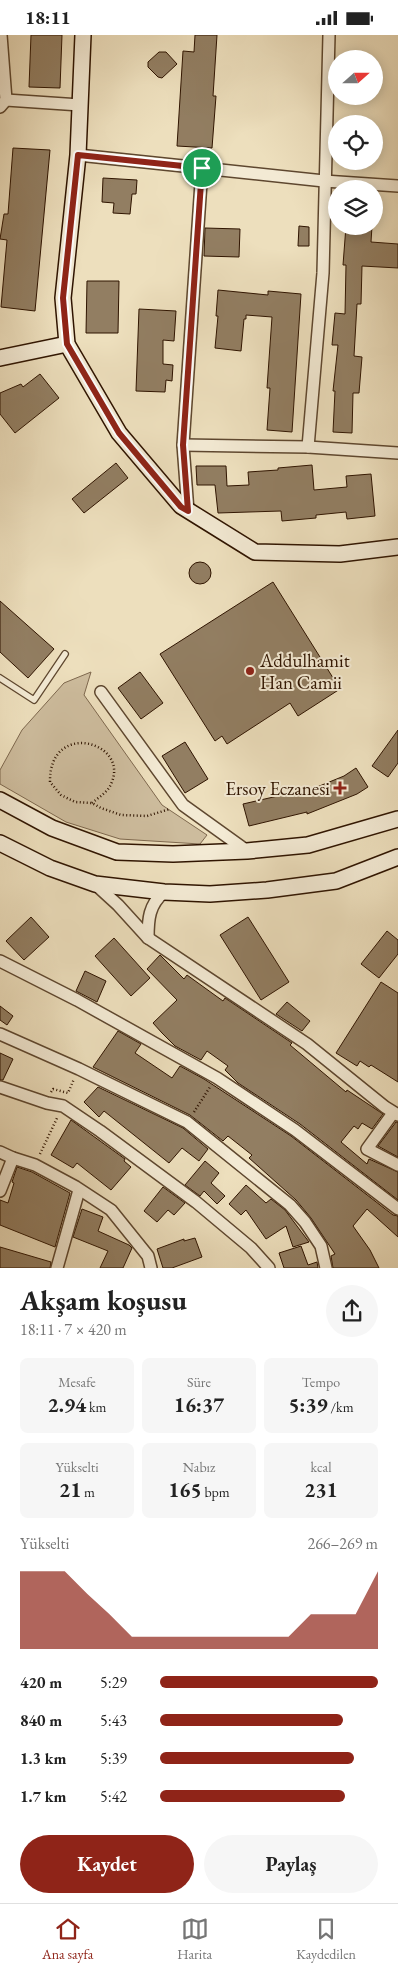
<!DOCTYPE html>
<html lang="tr">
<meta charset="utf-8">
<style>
body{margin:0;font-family:"EB Garamond",serif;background:#f6f6f6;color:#222;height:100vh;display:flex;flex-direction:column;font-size:19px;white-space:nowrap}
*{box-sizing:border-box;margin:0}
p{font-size:16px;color:#767676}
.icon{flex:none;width:28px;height:28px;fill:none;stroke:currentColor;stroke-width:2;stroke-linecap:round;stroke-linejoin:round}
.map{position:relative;height:1233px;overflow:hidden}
.details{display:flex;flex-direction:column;background:#fff;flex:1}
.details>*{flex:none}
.needle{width:32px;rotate:69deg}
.controls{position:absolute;left:328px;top:15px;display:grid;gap:10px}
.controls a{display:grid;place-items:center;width:55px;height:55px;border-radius:50%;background:#fff;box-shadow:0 2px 12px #0003;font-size:25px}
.pin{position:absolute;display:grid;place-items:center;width:42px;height:42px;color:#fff;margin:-21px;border:2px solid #fff;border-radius:50%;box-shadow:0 1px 5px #0007}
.round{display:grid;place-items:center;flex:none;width:52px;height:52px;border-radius:26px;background:#f6f6f6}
.headline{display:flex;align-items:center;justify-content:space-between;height:85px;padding:0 20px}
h1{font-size:28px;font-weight:700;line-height:38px}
.stats{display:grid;grid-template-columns:repeat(3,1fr);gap:8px;height:85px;padding:5px 20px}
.stats div{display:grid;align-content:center;border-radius:8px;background:#f6f6f6;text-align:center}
.stats b{font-size:21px;font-weight:700}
.stats small{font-size:14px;font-weight:400}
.stats p{font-size:14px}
.chart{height:140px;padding:10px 20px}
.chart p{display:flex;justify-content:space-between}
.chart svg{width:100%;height:90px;margin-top:5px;fill:#8f2418;opacity:.7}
.cta{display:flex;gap:10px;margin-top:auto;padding:10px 20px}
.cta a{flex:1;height:58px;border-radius:30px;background:#8f2418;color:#fff;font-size:20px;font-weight:700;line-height:58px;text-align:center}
.cta a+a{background:#f6f6f6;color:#222}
ul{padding:0 20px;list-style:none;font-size:16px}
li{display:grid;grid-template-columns:80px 60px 1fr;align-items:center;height:38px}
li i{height:12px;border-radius:6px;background:#8f2418}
.status{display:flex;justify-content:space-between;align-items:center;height:35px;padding:0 25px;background:#fff;direction:ltr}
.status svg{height:14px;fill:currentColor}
.tabs{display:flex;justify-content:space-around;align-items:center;height:70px;border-top:1px solid #e0e0e0;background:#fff;font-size:14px;color:#767676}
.tabs a{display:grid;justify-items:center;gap:2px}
.tabs .active{color:#8f2418}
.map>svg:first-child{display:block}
.green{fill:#cdbc9d;stroke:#7e684e}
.building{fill:#927e62;stroke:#2f1400}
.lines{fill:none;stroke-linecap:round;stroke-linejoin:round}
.lane-casing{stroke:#5e472f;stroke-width:8}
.street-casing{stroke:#5e472f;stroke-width:14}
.secondary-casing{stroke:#2f1400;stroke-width:18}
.path{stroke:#2f1400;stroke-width:2.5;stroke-dasharray:1 2.5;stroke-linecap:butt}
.lane{stroke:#f3ead4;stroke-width:5.5}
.street{stroke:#f3ead4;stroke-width:11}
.secondary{stroke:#f3ead4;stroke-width:15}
.route-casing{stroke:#fff;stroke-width:10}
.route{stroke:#8f2418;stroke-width:6}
.poi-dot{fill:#8f2418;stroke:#f3ead4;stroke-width:2}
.labels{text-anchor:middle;stroke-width:4;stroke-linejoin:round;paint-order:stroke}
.poi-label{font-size:19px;fill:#2f1400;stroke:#f3ead4;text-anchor:start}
</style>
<div class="status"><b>18:11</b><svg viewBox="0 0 49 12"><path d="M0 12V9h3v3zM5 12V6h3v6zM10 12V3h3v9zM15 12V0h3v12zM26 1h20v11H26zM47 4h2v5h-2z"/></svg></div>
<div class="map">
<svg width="398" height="1233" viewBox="0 0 398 1233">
<rect width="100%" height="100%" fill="#eddfbd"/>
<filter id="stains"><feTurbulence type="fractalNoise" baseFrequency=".004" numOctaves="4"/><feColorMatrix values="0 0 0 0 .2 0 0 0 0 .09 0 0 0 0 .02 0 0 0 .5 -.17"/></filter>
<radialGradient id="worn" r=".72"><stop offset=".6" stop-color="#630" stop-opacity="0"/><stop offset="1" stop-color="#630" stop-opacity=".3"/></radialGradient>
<path class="green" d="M91 637 84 660 162 770 207 800 200 809 120 804 66 787 0 749V735L22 695 64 648Z"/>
<g class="building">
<path d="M31 0H62L60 53 29 52Z"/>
<path d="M195 0H217L213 61H216L212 113 177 111 183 16 194 17Z"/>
<path d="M159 17H166L177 29 162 43 158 42 148 32V27Z"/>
<path d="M13 113 50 115 35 276 1 272 7 205 0 204 4 179H8Z"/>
<path d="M103 143 137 145 136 159H132L130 179 113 178 114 168 102 167Z"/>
<path d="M299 191 309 192V211H298Z"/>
<path d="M346 191H372L371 207 398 209V233L362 231 361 269H357L354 321 362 322 359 358H353L352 398 333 397 335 356H333L338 310H332L335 278 345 279 346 230H343Z"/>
<path d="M205 193 240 194 239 222 204 221Z"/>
<path d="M87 246H119L118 298H86Z"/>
<path d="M218 255 268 260V256L301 259 292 397 267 395 270 353H267L272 282 246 280V284H244L241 316 215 313 218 281H216Z"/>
<path d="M139 274 176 276 174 306 163 305V329L173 330 172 346 166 345 165 357 136 356Z"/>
<path d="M40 339 59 363 15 398 0 379V358L21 349 23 352Z"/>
<path d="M116 428 128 443 84 478 72 464Z"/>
<path d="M312 430 314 455 347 452 346 441 371 439 375 481 347 484 346 477 316 480V483L282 486 281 476 218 478 215 450H197L196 431H226L227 451 249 450 248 437 278 435V433Z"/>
<circle cx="200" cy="538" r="11"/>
<path d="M273 547 340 654 298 681 290 668 227 709 222 701 215 706 160 619Z"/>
<path d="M0 566 54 614 28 643 0 617Z"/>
<path d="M140 637 163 668 141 684 118 653Z"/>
<path d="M398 695V728L388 742 372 731Z"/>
<path d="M185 707 208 744 185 758 162 721Z"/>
<path d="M356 733 368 752 357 759 307 779V777L249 791 243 769 317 752 344 741Z"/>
<path d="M31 882 49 902 24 925 6 906Z"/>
<path d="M248 882 289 947 261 965 220 900Z"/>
<path d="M387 896 398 905V919L379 943 361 929Z"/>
<path d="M114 903 150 943 131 961 95 921Z"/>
<path d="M160 920 184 944 187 940 223 966 225 963 292 1008 290 1010 346 1057 347 1055 383 1079 372 1094 362 1088 358 1094 354 1091 341 1107 367 1129 369 1124 398 1137V1165L300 1089 238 1048 225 1035 228 1031 207 1016 201 1025 175 1011 162 998 153 988 177 965 147 934Z"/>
<path d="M85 936 106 946 97 967 76 956Z"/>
<path d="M381 947 398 958V1047L371 1030 369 1032 360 1026 357 1031 336 1018Z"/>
<path d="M287 967 310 986 302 996 276 979Z"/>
<path d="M0 971 13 981 7 990 0 985Z"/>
<path d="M118 996 141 1009 135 1018 172 1043 180 1031 204 1044 291 1101 393 1180 398 1181V1202L367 1174 353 1191 370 1215 379 1233H333L331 1221 335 1219 311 1183 296 1165 249 1123 252 1120 228 1101 223 1106 190 1080 93 1032Z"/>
<path d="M0 1018 13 1024 3 1045H0Z"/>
<path d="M98 1052 183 1093 208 1114 199 1126 182 1113 169 1128 104 1076 99 1082 84 1067Z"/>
<path d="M71 1085 125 1124 124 1126 131 1132 111 1155 77 1128 73 1133 51 1120Z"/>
<path d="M396 1087H398V1122L378 1111Z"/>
<path d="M205 1126 219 1138 211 1148 225 1161 217 1169 204 1156 200 1161 185 1150Z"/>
<path d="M17 1132 32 1137 70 1158 55 1212 0 1190V1165L8 1168 14 1148 12 1147Z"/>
<path d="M246 1150 266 1168 271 1164 285 1175 309 1207 293 1212 286 1191 266 1204 246 1175 241 1180 229 1169Z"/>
<path d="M163 1152 185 1168 174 1180 168 1175 157 1187 144 1176Z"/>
<path d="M82 1174 103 1182 98 1196 129 1210 132 1213 123 1233H100L108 1216 73 1202Z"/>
<path d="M195 1203 202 1222 172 1233H163L157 1214 184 1204V1206Z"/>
<path d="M301 1211 308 1230 317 1227 318 1233H284L279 1218Z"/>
<path d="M0 1212 51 1227 50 1233H0Z"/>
</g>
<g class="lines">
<g class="lane-casing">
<path id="lane" d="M0 643 34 665 65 619"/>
</g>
<g class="street-casing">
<g id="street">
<path d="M6 65 80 70"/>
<path d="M0 72 6 65 1 0"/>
<path d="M78 120 202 133 183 410 188 476"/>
<path d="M202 133 324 146 398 151"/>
<path d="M183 410 308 412 398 418"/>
<path d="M308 412 323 238 329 0"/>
<path d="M101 657 183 770 247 816"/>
<path d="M95 849 118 870 148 903 307 1009 385 1072 398 1080"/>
<path d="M148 903C148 884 149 870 164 857"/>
<path d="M0 926 77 965 217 1043 295 1095 398 1174"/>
<path d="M0 999 79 1034 187 1087 290 1170 305 1187 321 1211 326 1233"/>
<path d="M0 1052 47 1068 63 1071 100 1096 196 1167 251 1213 269 1233"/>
<path d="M393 1078 367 1114 398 1130"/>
<path d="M0 1117 13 1123 35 1130 76 1152 111 1175 148 1221 151 1233"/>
<path d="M0 1156 13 1123"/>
<path d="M57 1233 79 1155"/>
</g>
</g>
<g class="secondary-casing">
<g id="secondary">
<path d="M83 0 78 120 63 263 67 309 119 398 181 471 255 517 340 519 398 512"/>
<path d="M0 323 67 309"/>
<path d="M0 765 52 793 117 817 173 819 247 816 308 810 398 784"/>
<path d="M0 808 50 833 95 849 164 857 210 859 267 855 336 846 398 822"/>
</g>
</g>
<g class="path">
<path d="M92 768C99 762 108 757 111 749 131 707 49 684 50 747L61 760 75 767 92 768 101 773 121 780 147 781 170 774"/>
<path d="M51 1057 53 1054 68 1058 74 1044"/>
<path d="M194 1077 210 1052"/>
<path d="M40 1119 58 1081"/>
</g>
<use href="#lane" class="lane"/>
<use href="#street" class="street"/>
<use href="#secondary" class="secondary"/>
</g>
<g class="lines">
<g class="route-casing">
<path id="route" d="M78 120 202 133 183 410 188 476 181 472 119 398 67 309 63 263Z"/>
</g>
<use href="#route" class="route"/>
</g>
<g class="poi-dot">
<circle cx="250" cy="636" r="5"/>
<path d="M337.5 745.5h5v5h5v5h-5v5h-5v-5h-5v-5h5z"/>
</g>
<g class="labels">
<g class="poi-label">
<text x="260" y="632">Addulhamit<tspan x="260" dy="22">Han Camii</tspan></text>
<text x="330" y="760" text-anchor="end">Ersoy Eczanesi</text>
</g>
</g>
<rect width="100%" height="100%" filter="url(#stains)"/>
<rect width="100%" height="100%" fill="url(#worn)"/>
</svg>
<div class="controls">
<a><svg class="needle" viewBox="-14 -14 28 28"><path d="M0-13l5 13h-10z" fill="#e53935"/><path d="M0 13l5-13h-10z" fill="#767676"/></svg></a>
<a><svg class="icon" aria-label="locate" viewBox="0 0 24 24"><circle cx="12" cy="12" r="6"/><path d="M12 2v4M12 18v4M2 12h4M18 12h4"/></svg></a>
<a><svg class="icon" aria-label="layers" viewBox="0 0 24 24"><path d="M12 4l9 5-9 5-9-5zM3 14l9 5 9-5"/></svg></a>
</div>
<div class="pin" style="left:202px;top:133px;background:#1e9e55"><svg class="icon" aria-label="arrive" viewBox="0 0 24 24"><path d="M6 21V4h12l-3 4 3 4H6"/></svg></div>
</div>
<section class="details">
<div class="headline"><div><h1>Akşam koşusu</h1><p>18:11 · 7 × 420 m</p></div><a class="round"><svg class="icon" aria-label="share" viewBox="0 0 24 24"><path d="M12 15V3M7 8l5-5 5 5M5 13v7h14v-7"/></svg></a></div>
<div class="stats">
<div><p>Mesafe</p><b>2.94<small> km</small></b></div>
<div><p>Süre</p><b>16:37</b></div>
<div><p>Tempo</p><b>5:39<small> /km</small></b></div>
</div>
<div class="stats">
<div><p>Yükselti</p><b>21<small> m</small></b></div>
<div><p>Nabız</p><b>165<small> bpm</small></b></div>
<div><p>kcal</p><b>231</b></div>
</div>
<div class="chart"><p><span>Yükselti</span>266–269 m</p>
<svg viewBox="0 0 160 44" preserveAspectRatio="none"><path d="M0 44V6L10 6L20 6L30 17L40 27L50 38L60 38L70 38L80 38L90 38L100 38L110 38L120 38L130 27L140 27L150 27L160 6V44z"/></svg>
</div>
<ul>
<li><b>420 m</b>5:29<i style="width:100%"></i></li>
<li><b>840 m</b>5:43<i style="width:84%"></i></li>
<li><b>1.3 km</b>5:39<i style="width:89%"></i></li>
<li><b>1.7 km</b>5:42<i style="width:85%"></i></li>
</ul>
<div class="cta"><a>Kaydet</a><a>Paylaş</a></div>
</section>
<nav class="tabs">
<a class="active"><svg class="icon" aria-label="home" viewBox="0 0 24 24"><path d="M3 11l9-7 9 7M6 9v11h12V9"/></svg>Ana sayfa</a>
<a><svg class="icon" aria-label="map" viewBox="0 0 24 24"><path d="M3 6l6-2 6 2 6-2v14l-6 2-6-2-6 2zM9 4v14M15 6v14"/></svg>Harita</a>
<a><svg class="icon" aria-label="saved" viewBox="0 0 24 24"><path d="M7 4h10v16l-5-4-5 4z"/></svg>Kaydedilen</a>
</nav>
